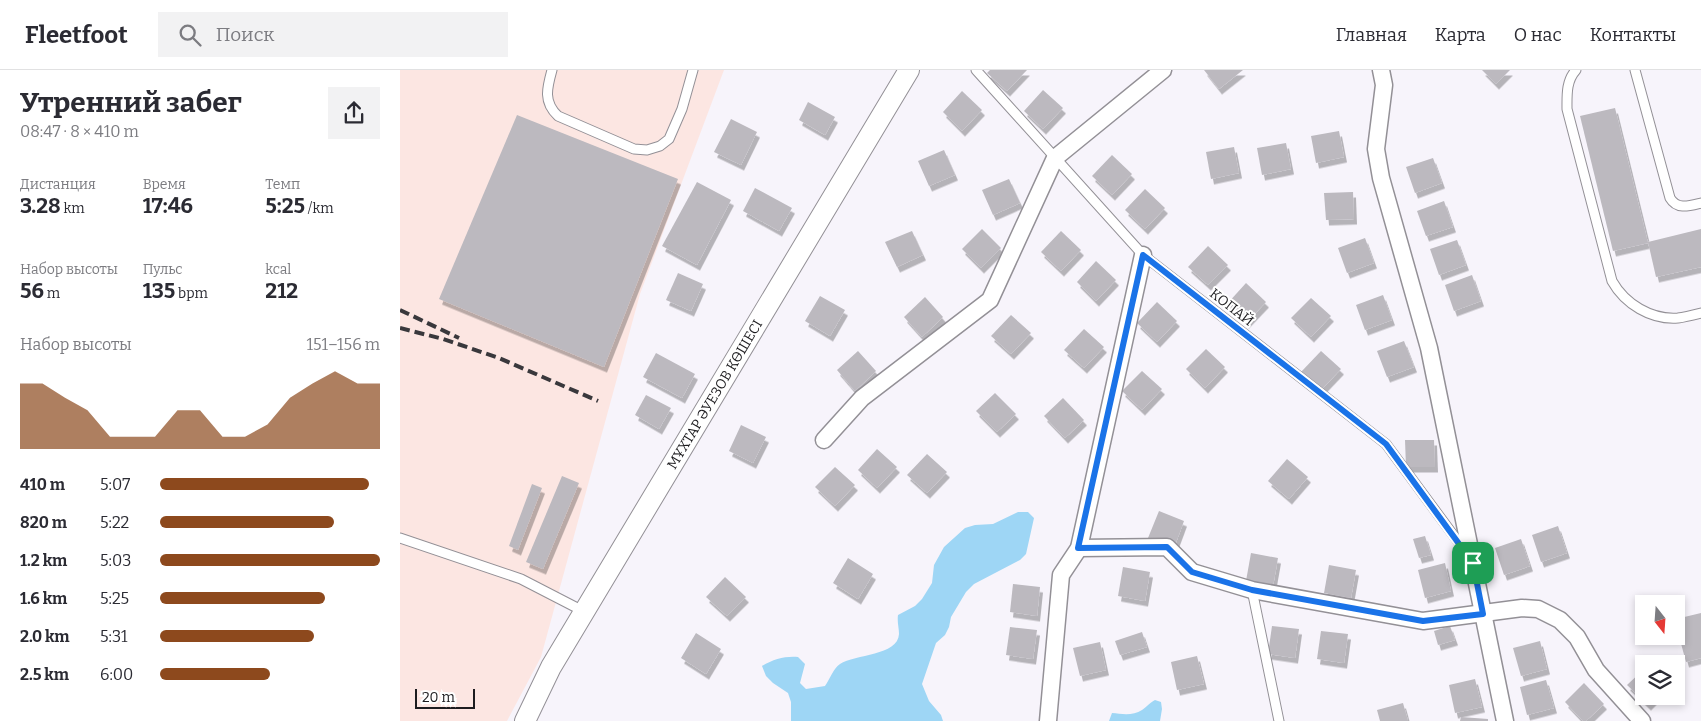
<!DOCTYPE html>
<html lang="ru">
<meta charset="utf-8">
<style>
body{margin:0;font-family:Bitter,serif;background:#f2f2f3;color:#2b2b33;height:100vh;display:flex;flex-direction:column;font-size:19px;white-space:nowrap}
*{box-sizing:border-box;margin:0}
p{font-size:16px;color:#7c7c81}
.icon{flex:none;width:28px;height:28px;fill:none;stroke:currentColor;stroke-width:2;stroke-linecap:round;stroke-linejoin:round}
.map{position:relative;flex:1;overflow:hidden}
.details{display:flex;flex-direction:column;background:#fff;width:400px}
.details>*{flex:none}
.needle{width:32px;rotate:163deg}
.buttons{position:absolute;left:1235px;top:525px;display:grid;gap:10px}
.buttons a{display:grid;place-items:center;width:50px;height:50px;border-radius:0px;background:#fff;box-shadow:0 2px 8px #0003;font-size:25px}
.scale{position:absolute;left:15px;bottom:12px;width:60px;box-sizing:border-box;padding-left:5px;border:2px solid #1d1c1f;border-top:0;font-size:14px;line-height:18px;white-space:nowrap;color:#1d1c1f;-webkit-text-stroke:4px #fff;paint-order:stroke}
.pin{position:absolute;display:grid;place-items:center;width:42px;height:42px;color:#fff;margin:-21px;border-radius:10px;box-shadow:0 2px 8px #0006}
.round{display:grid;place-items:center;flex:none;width:52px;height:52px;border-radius:0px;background:#f2f2f3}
.headline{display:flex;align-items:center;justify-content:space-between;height:85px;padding:0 20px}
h1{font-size:28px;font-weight:700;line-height:38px}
.stats{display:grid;grid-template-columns:repeat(3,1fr);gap:8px;height:85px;padding:5px 20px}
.stats div{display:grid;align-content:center}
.stats b{font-size:21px;font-weight:700}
.stats small{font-size:14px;font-weight:400}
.stats p{font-size:14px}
.chart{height:140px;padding:10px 20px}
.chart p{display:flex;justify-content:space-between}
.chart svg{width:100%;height:90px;margin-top:5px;fill:#8d491d;opacity:.7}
ul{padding:0 20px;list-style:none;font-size:16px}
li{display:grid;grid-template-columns:80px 60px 1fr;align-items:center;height:38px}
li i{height:12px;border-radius:6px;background:#8d491d}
header{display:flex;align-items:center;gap:30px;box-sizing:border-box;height:70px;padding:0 25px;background:#fff;border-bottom:1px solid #e1e1e2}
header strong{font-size:24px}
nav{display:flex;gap:28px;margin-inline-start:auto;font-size:18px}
.search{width:350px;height:45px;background:#f2f2f3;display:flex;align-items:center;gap:12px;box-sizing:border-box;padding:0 18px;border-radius:0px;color:#7c7c81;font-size:19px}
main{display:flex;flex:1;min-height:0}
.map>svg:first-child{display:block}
.industrial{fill:#fce6e2}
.water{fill:#9ed6f5}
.building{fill:#bcb9bf;filter:url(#shadow)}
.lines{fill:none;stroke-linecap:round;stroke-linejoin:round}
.service-casing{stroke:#939096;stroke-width:11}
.minor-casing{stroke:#939096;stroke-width:19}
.tertiary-casing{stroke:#939096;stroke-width:22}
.service{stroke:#fff;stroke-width:9}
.minor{stroke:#fff;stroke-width:16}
.tertiary{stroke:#fff;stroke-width:20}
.rail{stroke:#39383c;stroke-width:4;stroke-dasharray:10 5;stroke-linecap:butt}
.route-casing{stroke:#fff;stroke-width:10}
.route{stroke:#1a73e8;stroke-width:6}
.labels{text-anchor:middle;stroke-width:4;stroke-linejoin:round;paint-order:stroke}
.street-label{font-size:14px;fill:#1d1c1f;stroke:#fff}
</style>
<header>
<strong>Fleetfoot</strong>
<div class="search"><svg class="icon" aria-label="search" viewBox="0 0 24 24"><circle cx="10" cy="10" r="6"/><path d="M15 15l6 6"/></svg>Поиск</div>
<nav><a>Главная</a><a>Карта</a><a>О нас</a><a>Контакты</a></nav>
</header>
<main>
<section class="details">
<div class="headline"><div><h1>Утренний забег</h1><p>08:47 · 8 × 410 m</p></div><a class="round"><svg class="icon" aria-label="share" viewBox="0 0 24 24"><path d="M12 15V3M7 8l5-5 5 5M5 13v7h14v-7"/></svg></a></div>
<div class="stats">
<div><p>Дистанция</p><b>3.28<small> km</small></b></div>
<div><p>Время</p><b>17:46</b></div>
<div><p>Темп</p><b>5:25<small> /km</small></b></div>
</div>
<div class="stats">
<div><p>Набор высоты</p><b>56<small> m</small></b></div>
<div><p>Пульс</p><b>135<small> bpm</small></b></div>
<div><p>kcal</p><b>212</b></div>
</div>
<div class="chart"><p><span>Набор высоты</span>151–156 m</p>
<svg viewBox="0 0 160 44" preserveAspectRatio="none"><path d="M0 44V12L10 12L20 19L30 25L40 38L50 38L60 38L70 25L80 25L90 38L100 38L110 32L120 19L130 12L140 6L150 12L160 12V44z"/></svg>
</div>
<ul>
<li><b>410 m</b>5:07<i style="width:95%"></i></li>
<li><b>820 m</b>5:22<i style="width:79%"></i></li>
<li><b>1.2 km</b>5:03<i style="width:100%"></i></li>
<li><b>1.6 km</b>5:25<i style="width:75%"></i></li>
<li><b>2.0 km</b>5:31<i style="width:70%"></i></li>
<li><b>2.5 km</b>6:00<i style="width:50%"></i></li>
</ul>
</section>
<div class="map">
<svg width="1301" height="651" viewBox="0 0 1301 651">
<defs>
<filter id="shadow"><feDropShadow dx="3" dy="5.5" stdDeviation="0" flood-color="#0004"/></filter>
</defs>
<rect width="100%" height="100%" fill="#f7f4fb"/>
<path class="industrial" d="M0 0H324L240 224 141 587 107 651H0Z"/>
<g class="water">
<path d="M618 442H628L634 448 626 484 620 490 574 514 566 522 551 547 549 557 545 565 536 573 522 614 529 631 541 645 543 651H391V632L388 623 373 613 366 606 362 596C374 589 385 586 398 587L405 594 400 613 406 619 425 616C430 609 433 599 440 594 455 584 498 586 499 564 499 558 497 552 498 545L515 536 522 529 532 513 534 495 544 477 565 458 575 455 593 454Z"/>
<path d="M755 630 761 632 762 639 760 651H709L712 643C722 644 733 646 742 640 747 637 749 633 755 630Z"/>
</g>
<g class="building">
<path d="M590 0H627L607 21 587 3Z"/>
<path d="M804 0H843L819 19Z"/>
<path d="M1082 0H1110L1096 14Z"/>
<path d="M643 20 663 38 643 59 624 41Z"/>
<path d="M562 21 582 40 562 61 543 42Z"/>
<path d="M408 32 435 47 425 65 399 50Z"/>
<path d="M1215 38 1248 173 1213 181 1180 46Z"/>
<path d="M117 45 278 109 204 297 39 229Z"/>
<path d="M331 49 357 62 341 95 314 82Z"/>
<path d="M939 61 944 87 916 93 911 66Z"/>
<path d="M886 73 891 99 862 105 857 78Z"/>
<path d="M834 77 839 103 811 109 806 82Z"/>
<path d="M544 80 555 105 529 116 518 91Z"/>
<path d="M712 85 732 104 712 125 692 106Z"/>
<path d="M1033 88 1042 113 1015 123 1006 97Z"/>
<path d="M609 109 620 133 593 145 582 120Z"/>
<path d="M297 112 331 130 297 195 262 176Z"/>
<path d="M355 118 392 138 379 161 343 141Z"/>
<path d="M745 119 765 138 745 159 725 140Z"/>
<path d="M953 122 954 149 926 150 924 123Z"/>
<path d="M1044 131 1053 157 1026 166 1017 141Z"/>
<path d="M582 159 601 178 581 198 562 179Z"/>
<path d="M1301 159V197L1256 207 1248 172Z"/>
<path d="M512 161 523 185 497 197 485 172Z"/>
<path d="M661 161 681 180 661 201 641 182Z"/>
<path d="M965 168 974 193 947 203 938 178Z"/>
<path d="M1057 170 1066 195 1039 205 1030 179Z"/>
<path d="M808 176 828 195 808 215 788 197Z"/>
<path d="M696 191 716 210 696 231 677 212Z"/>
<path d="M278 203 303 214 291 241 266 230Z"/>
<path d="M1072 205 1081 231 1054 241 1045 215Z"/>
<path d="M846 213 866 232 846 253 827 234Z"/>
<path d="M983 225 992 250 965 260 956 235Z"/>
<path d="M420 226 445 240 430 266 405 251Z"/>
<path d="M525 227 543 247 522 267 504 247Z"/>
<path d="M911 228 931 246 911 267 891 248Z"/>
<path d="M757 232 777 251 757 272 737 253Z"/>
<path d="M611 245 631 263 611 284 591 266Z"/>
<path d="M684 259 704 277 684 298 664 280Z"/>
<path d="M1004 271 1014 297 987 307 977 281Z"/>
<path d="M806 279 825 297 805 318 786 299Z"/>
<path d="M458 281 476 301 455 321 437 300Z"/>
<path d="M921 281 941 299 921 320 901 302Z"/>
<path d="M256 283 295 304 282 328 243 307Z"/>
<path d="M742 301 762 319 742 340 722 321Z"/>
<path d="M595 323 616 344 597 362 576 341Z"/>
<path d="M246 325 271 338 259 359 235 345Z"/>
<path d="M663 328 684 350 665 368 644 346Z"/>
<path d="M341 355 366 367 353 393 329 381Z"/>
<path d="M1005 370H1034L1035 397H1006Z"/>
<path d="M477 379 497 397 477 418 458 400Z"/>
<path d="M527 384 547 402 527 423 507 405Z"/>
<path d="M887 389 908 407 889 429 868 411Z"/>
<path d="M435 397 455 415 435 436 415 417Z"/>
<path d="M162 406 179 413 143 499 126 492Z"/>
<path d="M132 414 142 418 118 480 109 476Z"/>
<path d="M759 441 784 451 774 478 748 468Z"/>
<path d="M1158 456 1167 483 1141 492 1132 465Z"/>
<path d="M1025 466 1031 485 1019 488 1013 469Z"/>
<path d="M1121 469 1130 496 1104 505 1095 478Z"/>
<path d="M851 483 878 488 873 516 846 511Z"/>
<path d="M448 488 473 504 458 529 433 513Z"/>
<path d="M1045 493 1051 521 1025 528 1018 500Z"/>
<path d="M929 495 956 500 951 528 924 523Z"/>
<path d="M723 497 750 502 745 531 718 526Z"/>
<path d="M325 507 346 527 327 546 306 527Z"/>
<path d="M613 514 640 517 637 546 610 542Z"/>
<path d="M1301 543V588L1286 592 1276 555V549Z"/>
<path d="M872 556 899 559 895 588 868 584Z"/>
<path d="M1050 556 1055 570 1038 575 1034 561Z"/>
<path d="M610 557 637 560 633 589 606 585Z"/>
<path d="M921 561 948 564 944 593 917 589Z"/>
<path d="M742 562 747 577 720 585 715 571Z"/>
<path d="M296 563 321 579 306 604 281 588Z"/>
<path d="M1140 571 1147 599 1121 606 1113 578Z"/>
<path d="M700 572 706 600 680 606 673 578Z"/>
<path d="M797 586 804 614 777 620 771 592Z"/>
<path d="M1244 599V626H1257L1248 635 1227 615Z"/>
<path d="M1075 609 1082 637 1055 643 1049 615Z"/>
<path d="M1146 610 1154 638 1127 645 1120 617Z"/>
<path d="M1184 613 1204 634 1186 651H1183L1165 632Z"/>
<path d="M1003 633 1008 651H980L977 640Z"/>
<path d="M1061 647 1088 649V651H1060Z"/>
</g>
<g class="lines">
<g class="service-casing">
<g id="service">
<path d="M152 0C147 18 143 32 158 46L234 79 247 80 260 76 269 69 282 39 293 0"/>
<path d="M576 0 743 185 986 374 1068 485"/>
<path d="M1176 0C1166 11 1167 25 1167 39L1212 211C1225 234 1251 250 1278 248 1285 247 1293 245 1301 243"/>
<path d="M1235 0 1270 128C1277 140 1289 136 1301 133"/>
<path d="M0 468 121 509 185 542"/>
<path d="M852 520 879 651"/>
</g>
</g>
<g class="minor-casing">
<g id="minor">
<path d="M981 0 984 15 976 79 981 108 1029 278 1105 651"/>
<path d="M424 370 462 328 590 230 655 88 763 0"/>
<path d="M679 478 767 477 792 502 852 520 1023 551 1122 538 1138 539 1160 550 1177 567 1196 600 1242 651"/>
<path d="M648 651 661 505 679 478 743 185"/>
</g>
</g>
<g class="tertiary-casing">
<g id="tertiary">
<path id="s1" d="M125 651 151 597 509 0"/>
</g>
</g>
<use href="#service" class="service"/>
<use href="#minor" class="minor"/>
<use href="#tertiary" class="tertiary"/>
<g class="rail">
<path d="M0 240 59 268"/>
<path d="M0 258 43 269 99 288 198 331"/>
</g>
</g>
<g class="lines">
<g class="route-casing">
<path id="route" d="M743 185 986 374 1073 493 1083 544 1023 551 852 520 792 502 767 477 678 478Z"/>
</g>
<use href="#route" class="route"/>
</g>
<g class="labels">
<g class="street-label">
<text transform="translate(832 237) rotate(38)" y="5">КОПАЙ</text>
<text dy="5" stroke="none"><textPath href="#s1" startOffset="378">МҰХТАР ӘУЕЗОВ КӨШЕСІ</textPath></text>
</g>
</g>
</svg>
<div class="buttons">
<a><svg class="needle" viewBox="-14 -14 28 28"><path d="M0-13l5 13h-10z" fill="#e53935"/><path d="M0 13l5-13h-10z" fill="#7c7c81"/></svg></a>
<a><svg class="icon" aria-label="layers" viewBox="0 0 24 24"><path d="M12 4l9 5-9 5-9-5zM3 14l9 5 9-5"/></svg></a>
</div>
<div class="scale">20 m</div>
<div class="pin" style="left:1073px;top:493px;background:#1e9e55"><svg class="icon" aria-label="arrive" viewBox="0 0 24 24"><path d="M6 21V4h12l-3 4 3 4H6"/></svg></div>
</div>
</main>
